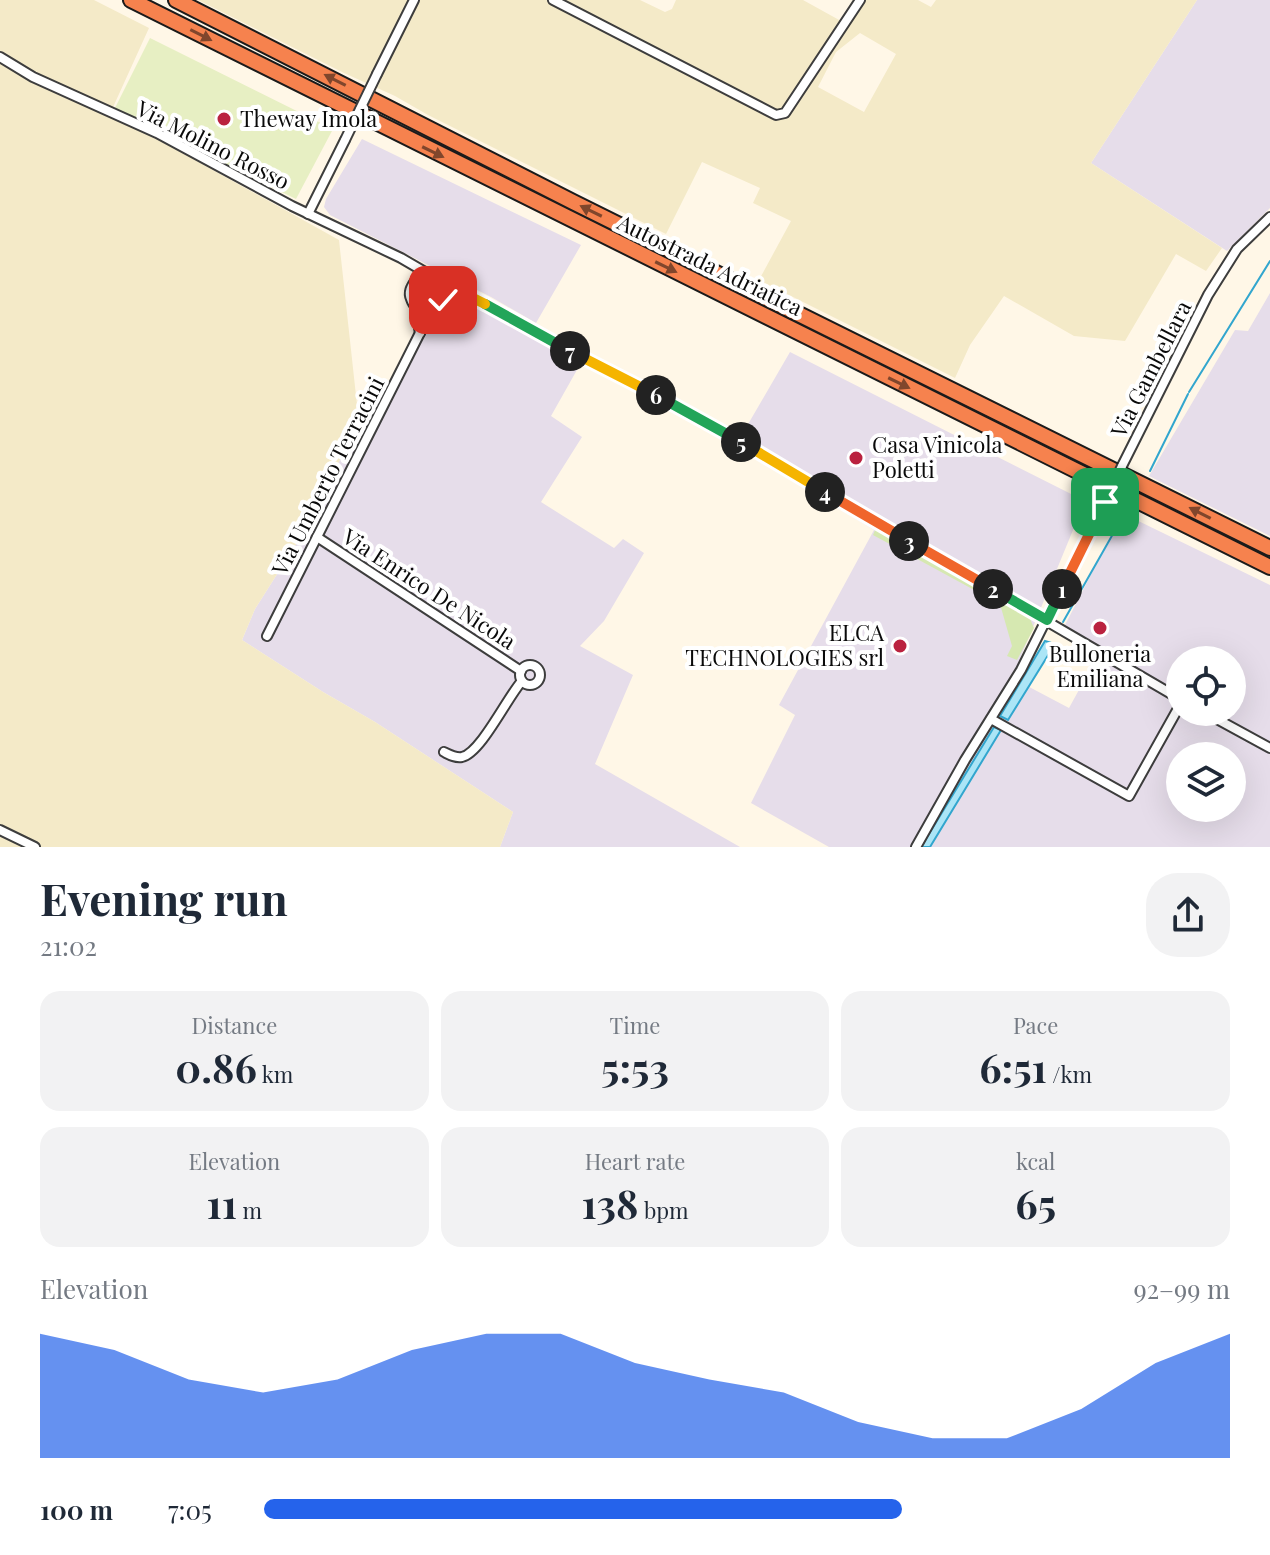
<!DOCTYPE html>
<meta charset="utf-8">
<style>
body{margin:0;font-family:"Playfair Display",serif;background:#f2f2f3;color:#1f2937;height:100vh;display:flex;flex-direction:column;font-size:30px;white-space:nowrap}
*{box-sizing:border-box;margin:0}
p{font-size:26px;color:#747a83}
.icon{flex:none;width:44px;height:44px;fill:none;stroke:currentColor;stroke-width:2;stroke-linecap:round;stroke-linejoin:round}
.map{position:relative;height:847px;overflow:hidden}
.panel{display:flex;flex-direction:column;background:#fff;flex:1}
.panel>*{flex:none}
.buttons{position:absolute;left:1166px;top:646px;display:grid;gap:16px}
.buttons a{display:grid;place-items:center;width:80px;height:80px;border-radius:50%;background:#fff;box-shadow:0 8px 32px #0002;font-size:40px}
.pin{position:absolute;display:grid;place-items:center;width:68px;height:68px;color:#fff;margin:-34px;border-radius:16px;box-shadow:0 4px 12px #0006}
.km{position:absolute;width:40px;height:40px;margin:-20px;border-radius:50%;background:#222;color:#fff;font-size:22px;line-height:40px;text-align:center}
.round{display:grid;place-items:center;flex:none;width:84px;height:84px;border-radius:32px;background:#f2f2f3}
.summary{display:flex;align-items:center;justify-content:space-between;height:136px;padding:0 40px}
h1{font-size:44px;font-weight:700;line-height:60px}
.figures{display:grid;grid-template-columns:repeat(3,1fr);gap:12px;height:136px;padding:8px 40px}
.figures div{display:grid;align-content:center;border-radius:20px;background:#f2f2f3;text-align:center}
.figures b{font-size:40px;font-weight:700}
.figures small{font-size:22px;font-weight:400}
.figures p{font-size:22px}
.chart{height:224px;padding:16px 40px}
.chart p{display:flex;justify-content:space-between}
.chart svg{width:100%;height:144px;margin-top:8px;fill:#2563eb;opacity:.7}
ul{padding:0 40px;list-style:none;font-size:26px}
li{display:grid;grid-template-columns:128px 96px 1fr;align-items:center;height:60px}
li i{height:20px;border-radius:10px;background:#2563eb}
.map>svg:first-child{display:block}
.industrial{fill:#e6ddea;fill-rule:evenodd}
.farmland{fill:#f4eac8;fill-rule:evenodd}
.green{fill:#d6e8b1}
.pitch{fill:#e7efc3}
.water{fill:#abe5f6;stroke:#32a6ce;stroke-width:2}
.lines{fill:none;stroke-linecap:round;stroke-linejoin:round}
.stream{stroke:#32a6ce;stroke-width:2}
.minor-casing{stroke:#3d3d3d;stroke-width:12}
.motorway-casing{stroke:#1b1b1b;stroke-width:18}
.minor{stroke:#fff;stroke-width:8}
.motorway{stroke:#f6824e;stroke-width:14}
.minor-bridge-casing{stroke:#3d3d3d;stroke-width:12;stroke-linecap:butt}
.minor-bridge{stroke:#fff;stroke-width:8}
.oneway{fill:#80462c}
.split-1-casing{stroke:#fff;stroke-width:16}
.split-2-casing{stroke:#fff;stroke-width:16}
.split-3-casing{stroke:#fff;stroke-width:16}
.split-4-casing{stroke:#fff;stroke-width:16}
.split-5-casing{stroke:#fff;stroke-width:16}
.split-6-casing{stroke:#fff;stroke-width:16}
.split-7-casing{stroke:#fff;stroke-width:16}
.split-8-casing{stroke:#fff;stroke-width:16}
.split-9-casing{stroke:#fff;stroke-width:16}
.split-1{stroke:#f0652b;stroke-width:10}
.split-2{stroke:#22a559;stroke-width:10}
.split-3{stroke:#f0652b;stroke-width:10}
.split-4{stroke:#f0652b;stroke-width:10}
.split-5{stroke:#f5b400;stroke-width:10}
.split-6{stroke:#22a559;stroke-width:10}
.split-7{stroke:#f5b400;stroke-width:10}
.split-8{stroke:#22a559;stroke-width:10}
.split-9{stroke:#f5b400;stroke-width:10}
.poi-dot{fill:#ba223f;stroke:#fff;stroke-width:3}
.labels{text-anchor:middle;stroke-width:8;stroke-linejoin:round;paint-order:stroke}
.poi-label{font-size:22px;fill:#0a0a0a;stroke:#fff;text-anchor:start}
.street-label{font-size:22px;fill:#0a0a0a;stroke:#fff}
</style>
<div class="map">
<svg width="1270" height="847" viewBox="0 0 1270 847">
<rect width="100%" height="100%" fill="#fff7e7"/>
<g class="industrial">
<path d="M1197 0H1270V208L1227 251 1091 163Z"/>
<path d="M362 139 581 245 536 323 491 297 330 215 324 207 326 199Z"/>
<path d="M1270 293V536L1149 476 1235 330 1248 331Z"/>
<path d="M467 302 482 304 582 361 551 416 582 437 541 502 614 548 623 539 644 553 604 621 580 646 633 675 595 764 740 847H500L513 812 375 722 323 692 242 640 255 609 298 541 359 423 433 324 447 310Z"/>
<path d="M790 352 1085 501 1012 678 1069 708 1102 648 1065 625 1099 559 1126 515 1270 585V847H829L751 803 795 715 779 705 874 530 741 449 746 442 740 438ZM1180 660H1232V712H1180ZM1180 756H1232V808H1180Z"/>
</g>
<g class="farmland">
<path d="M0 0H94L149 28 109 116 159 140 339 240 359 423 298 541 255 609 242 640 323 692 375 722 513 812 500 847H0Z"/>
<path d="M198 0H640L665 12 672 9 676 0H803L841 21 855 0H918L931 7 936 0H1197L1091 163 1222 248 1206 271 1176 254 1125 341 1074 336 1004 296 970 345 955 378 759 280 791 221 753 203 760 188 702 162 666 234 428 115 395 96 344 73ZM860 33 896 54 864 112 818 87 836 52Z"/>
</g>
<path class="green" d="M876 528 1028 614 1034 628 1017 660 1007 656 1012 646 1000 604 873 535Z"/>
<path class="pitch" d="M150 38 333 129 296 199 114 110Z"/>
<g class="water">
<path d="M1045 641 1055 644 1008 720 1000 716Z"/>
<path d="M994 727 1001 730 930 847H921Z"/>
</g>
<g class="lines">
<g class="stream">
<path d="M1189 392 1270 261"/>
<path d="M1150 471 1188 394"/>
<path d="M1063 622 1126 511"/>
</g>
<g class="minor-casing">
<g id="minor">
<path d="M553 0 776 115 785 113 860 0"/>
<path d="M0 57 33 77 157 133 292 206 401 258 437 279 441 284 445 295 436 309"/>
<path d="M377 74 414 0"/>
<path d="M308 214 345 140"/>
<path d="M430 277 415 281C411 287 408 292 411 299 419 324 453 299 469 297"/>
<path d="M444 289 478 299 570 351 690 413 1180 699"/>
<path d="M415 307 420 333"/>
<path d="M1122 466 1208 295 1237 249 1270 217"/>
<path d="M317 537 521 671"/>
<path d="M267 636 431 311"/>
<circle cx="530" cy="675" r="10"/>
<path d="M1204 712 1270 748"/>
<path d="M991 719 1129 796 1180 705"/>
<path d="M444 752C450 755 455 758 462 757 481 753 508 696 522 681"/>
<path d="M0 830 35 847"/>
<path d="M916 847 965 760 1021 670 1105 502"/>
</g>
</g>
<g class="motorway-casing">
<g id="motorway">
<path d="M131 0 1270 567"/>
<path d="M176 0 573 202 1270 548"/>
</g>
</g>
<use href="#minor" class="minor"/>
<use href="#motorway" class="motorway"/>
<g class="minor-bridge-casing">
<g id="minor-bridge">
<path d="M345 140 377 74"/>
<path d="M1105 502 1122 466"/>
</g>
</g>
<use href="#minor-bridge" class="minor-bridge"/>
</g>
<defs><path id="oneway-solid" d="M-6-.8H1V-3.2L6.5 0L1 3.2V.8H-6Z" transform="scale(2)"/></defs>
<g class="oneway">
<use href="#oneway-solid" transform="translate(201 35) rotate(27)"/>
<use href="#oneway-solid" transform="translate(335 80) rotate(-153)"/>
<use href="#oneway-solid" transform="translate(433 152) rotate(26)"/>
<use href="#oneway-solid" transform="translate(591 211) rotate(-154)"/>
<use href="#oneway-solid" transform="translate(666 267) rotate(26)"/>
<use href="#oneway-solid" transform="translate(899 383) rotate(26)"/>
<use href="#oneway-solid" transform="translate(1200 513) rotate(-153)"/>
</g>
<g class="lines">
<g class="split-1-casing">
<path id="split-1" d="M1062 589 1105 502"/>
</g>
<g class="split-2-casing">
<path id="split-2" d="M993 589 1047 620 1062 589"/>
</g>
<g class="split-3-casing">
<path id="split-3" d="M909 541 993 589"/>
</g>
<g class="split-4-casing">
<path id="split-4" d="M825 492 909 541"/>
</g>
<g class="split-5-casing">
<path id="split-5" d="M741 442 825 492"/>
</g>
<g class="split-6-casing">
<path id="split-6" d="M656 395 741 442"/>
</g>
<g class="split-7-casing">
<path id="split-7" d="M570 351 656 395"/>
</g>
<g class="split-8-casing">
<path id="split-8" d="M485 304 570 351"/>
</g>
<g class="split-9-casing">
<path id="split-9" d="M443 300 444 289 465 294 485 304"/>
</g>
<use href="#split-1" class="split-1"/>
<use href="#split-2" class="split-2"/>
<use href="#split-3" class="split-3"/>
<use href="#split-4" class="split-4"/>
<use href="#split-5" class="split-5"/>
<use href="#split-6" class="split-6"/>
<use href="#split-7" class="split-7"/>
<use href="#split-8" class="split-8"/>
<use href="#split-9" class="split-9"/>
</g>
<g class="poi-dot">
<circle cx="224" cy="119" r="8"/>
<circle cx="856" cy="458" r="8"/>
<circle cx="1100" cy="628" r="8"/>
<circle cx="900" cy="646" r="8"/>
</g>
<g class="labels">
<g class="poi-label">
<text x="240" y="127">Theway Imola</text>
<text x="872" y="453">Casa Vinicola<tspan x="872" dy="25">Poletti</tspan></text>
<text x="884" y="641" text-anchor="end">ELCA<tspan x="884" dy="25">TECHNOLOGIES srl</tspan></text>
<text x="1100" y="662" text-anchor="middle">Bulloneria<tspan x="1100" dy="25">Emiliana</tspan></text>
</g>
<g class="street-label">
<text transform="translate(213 145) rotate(27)" y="8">Via Molino Rosso</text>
<text transform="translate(710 265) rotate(26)" y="8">Autostrada Adriatica</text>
<text transform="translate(1151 369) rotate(-63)" y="8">Via Gambellara</text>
<text transform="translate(328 476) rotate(-63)" y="8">Via Umberto Terracini</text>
<text transform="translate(429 589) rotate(33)" y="8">Via Enrico De Nicola</text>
</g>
</g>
</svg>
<div class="buttons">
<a><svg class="icon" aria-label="locate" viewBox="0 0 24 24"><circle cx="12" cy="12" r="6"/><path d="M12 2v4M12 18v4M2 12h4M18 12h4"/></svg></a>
<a><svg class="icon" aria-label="layers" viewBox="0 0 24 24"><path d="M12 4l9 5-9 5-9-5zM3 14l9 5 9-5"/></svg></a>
</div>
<div class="pin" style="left:1105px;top:502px;background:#1e9e55"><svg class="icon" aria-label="arrive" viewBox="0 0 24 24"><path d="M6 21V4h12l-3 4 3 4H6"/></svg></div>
<div class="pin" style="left:443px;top:300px;background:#d93025"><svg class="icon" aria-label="check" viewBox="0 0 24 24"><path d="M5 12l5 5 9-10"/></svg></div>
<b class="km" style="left:1062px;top:589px">1</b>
<b class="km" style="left:993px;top:589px">2</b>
<b class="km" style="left:909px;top:541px">3</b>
<b class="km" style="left:825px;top:492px">4</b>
<b class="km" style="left:741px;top:442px">5</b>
<b class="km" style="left:656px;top:395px">6</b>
<b class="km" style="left:570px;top:351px">7</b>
</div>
<section class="panel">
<div class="summary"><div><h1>Evening run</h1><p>21:02</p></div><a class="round"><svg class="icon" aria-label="share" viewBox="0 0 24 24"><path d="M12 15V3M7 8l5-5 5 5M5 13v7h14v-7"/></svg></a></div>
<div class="figures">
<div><p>Distance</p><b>0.86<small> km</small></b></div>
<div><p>Time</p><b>5:53</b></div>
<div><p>Pace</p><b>6:51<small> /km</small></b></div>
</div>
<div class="figures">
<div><p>Elevation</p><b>11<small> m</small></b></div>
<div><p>Heart rate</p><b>138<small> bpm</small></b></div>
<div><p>kcal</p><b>65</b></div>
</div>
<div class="chart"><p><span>Elevation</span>92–99 m</p>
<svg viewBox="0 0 160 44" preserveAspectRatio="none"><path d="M0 44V6L10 11L20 20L30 24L40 20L50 11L60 6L70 6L80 15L90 20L100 24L110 33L120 38L130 38L140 29L150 15L160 6V44z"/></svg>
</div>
<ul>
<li><b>100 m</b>7:05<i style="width:66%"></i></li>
</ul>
</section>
